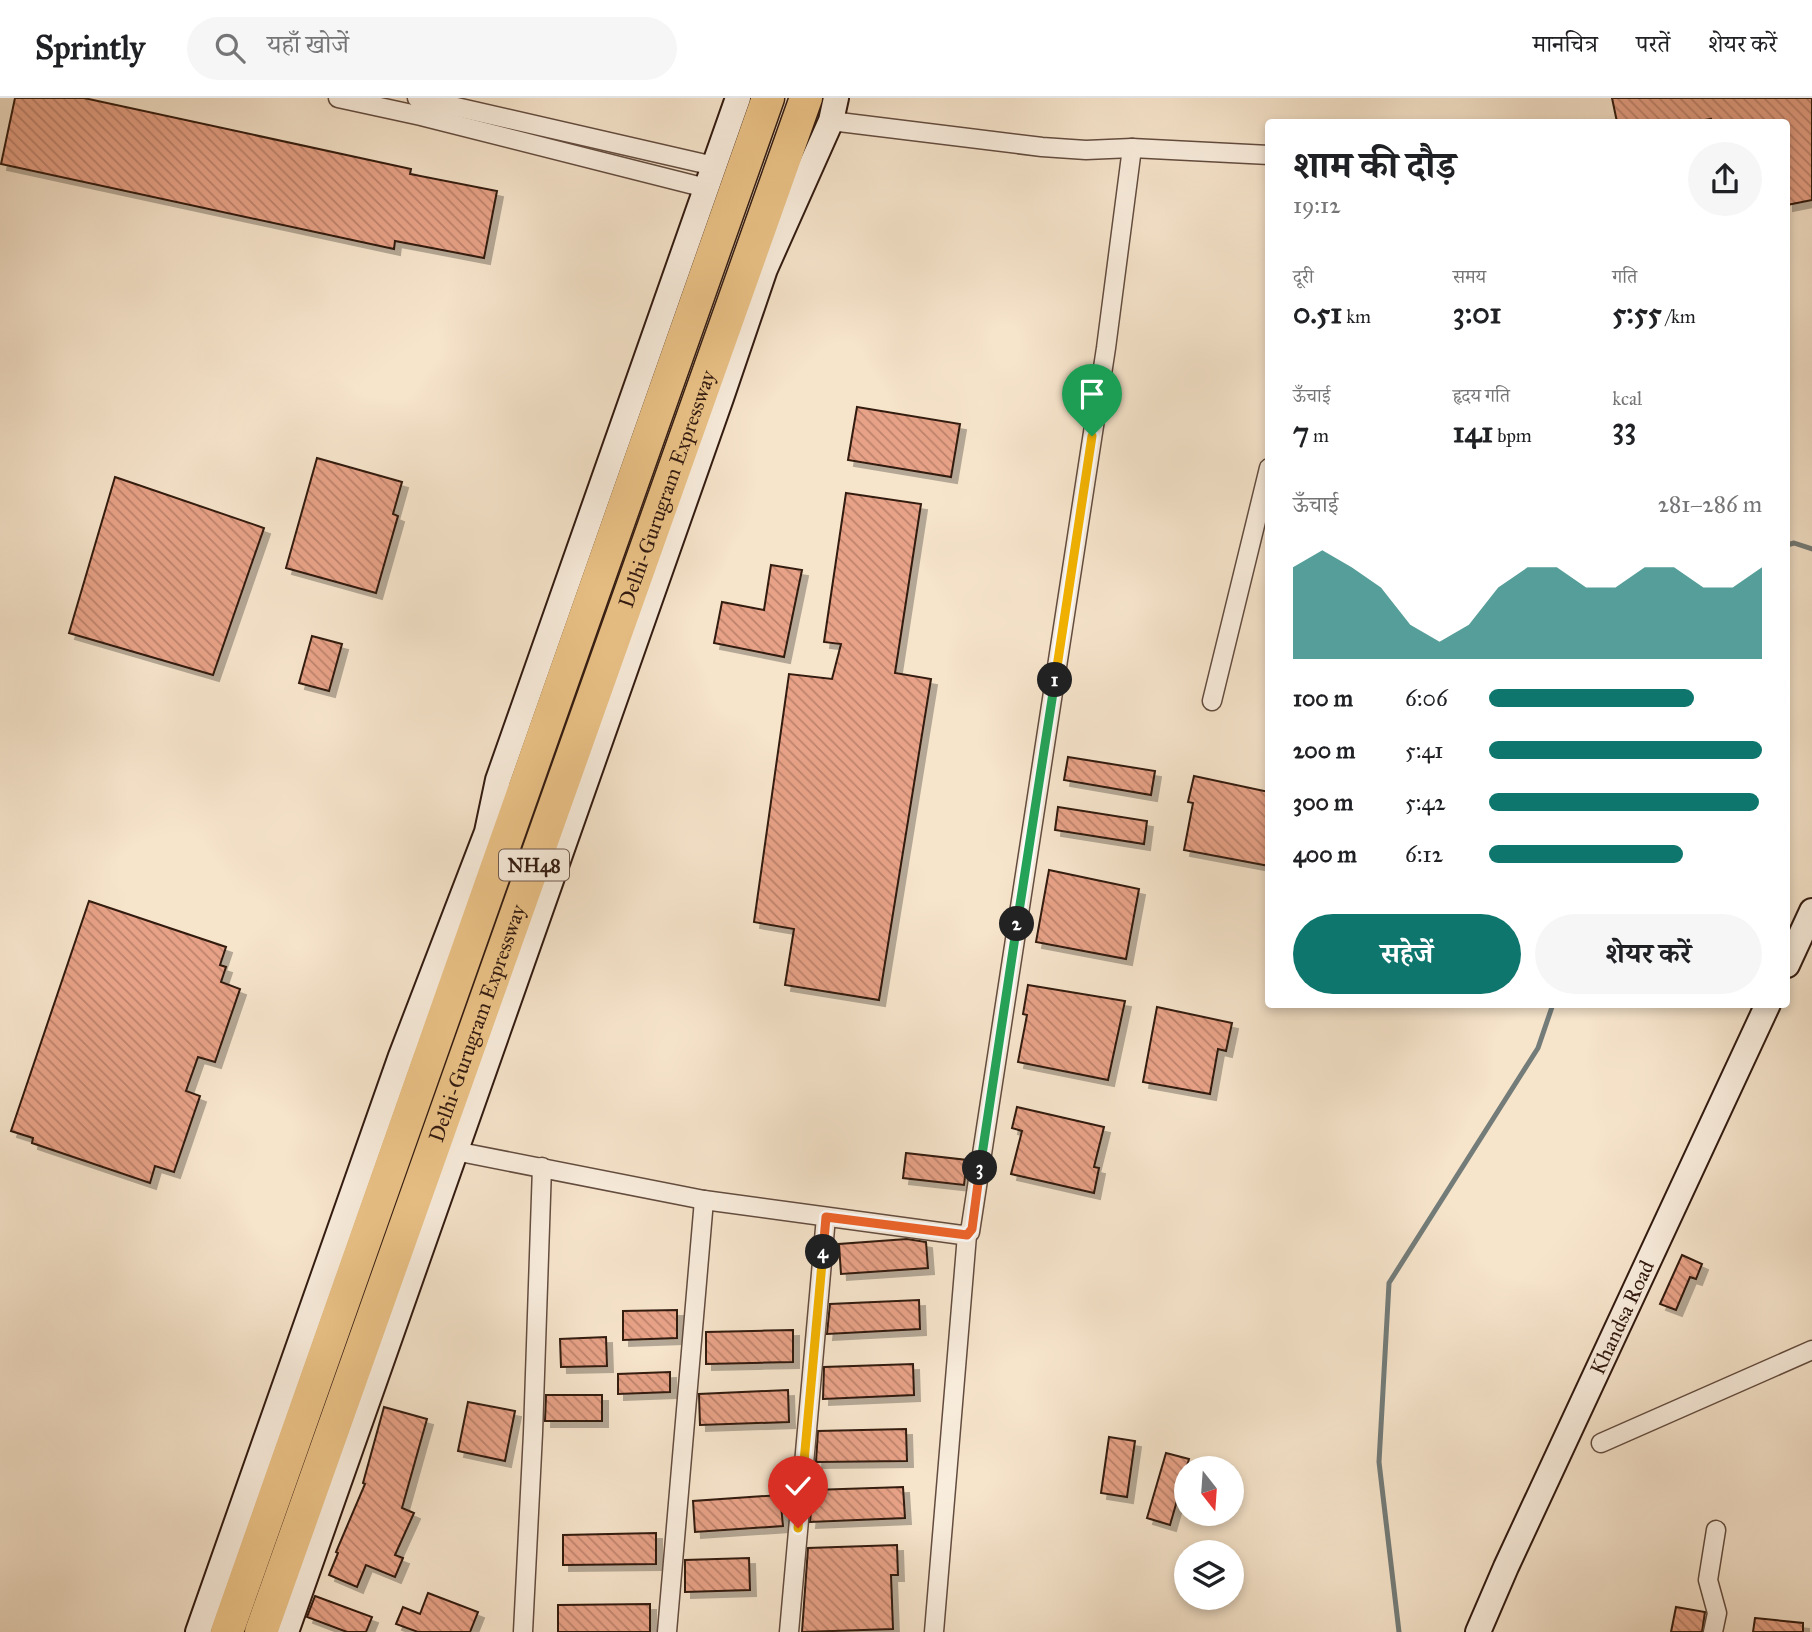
<!DOCTYPE html>
<html lang="hi">
<meta charset="utf-8">
<style>
body{margin:0;font-family:"IM FELL Great Primer","Noto Serif Devanagari",serif;background:#f6f6f6;color:#202124;height:100vh;display:flex;flex-direction:column;font-size:26px;white-space:nowrap}
*{box-sizing:border-box;margin:0}
p{font-size:23px;color:#757577}
.icon{flex:none;width:38px;height:38px;fill:none;stroke:currentColor;stroke-width:2;stroke-linecap:round;stroke-linejoin:round}
.map{position:relative;flex:1;overflow:hidden}
.panel{position:absolute;left:1265px;top:21px;width:525px;height:889px;display:flex;flex-direction:column;background:#fff;border-radius:7px;box-shadow:0 4px 10px #0003}
.panel>*{flex:none}
.needle{width:46px;rotate:163deg}
.tools{position:absolute;left:1174px;top:1358px;display:grid;gap:14px}
.tools a{display:grid;place-items:center;width:70px;height:70px;border-radius:50%;background:#fff;box-shadow:0 4px 10px #0003;font-size:35px}
.pin{position:absolute;display:grid;place-items:center;width:60px;height:60px;color:#fff;margin:-72px -30px;border-radius:50% 50% 50% 0;rotate:-45deg;box-shadow:0 0 7px #0007}
.pin .icon{rotate:45deg}
.km{position:absolute;width:35px;height:35px;margin:-18px;border-radius:50%;background:#222;color:#fff;font-size:19px;line-height:35px;text-align:center}
.round{display:grid;place-items:center;flex:none;width:74px;height:74px;border-radius:37px;background:#f6f6f6}
.headline{display:flex;align-items:center;justify-content:space-between;height:119px;padding:0 28px}
h1{font-size:38px;font-weight:700;line-height:52px}
.stats{display:grid;grid-template-columns:repeat(3,1fr);gap:10px;height:119px;padding:7px 28px}
.stats div{display:grid;align-content:center}
.stats b{font-size:30px;font-weight:700}
.stats small{font-size:19px;font-weight:400}
.stats p{font-size:19px}
.chart{height:196px;padding:14px 28px}
.chart p{display:flex;justify-content:space-between}
.chart svg{width:100%;height:126px;margin-top:7px;fill:#0f766e;opacity:.7}
.cta{display:flex;gap:14px;margin-top:auto;padding:14px 28px}
.cta a{flex:1;height:80px;border-radius:42px;background:#0f766e;color:#fff;font-size:28px;font-weight:700;line-height:80px;text-align:center}
.cta a+a{background:#f6f6f6;color:#202124}
ul{padding:0 28px;list-style:none;font-size:23px}
li{display:grid;grid-template-columns:112px 84px 1fr;align-items:center;height:52px}
li i{height:18px;border-radius:9px;background:#0f766e}
header{display:flex;align-items:center;gap:42px;box-sizing:border-box;height:98px;padding:0 35px;background:#fff;border-bottom:2px solid #e0e0e0}
header strong{font-size:33px}
nav{display:flex;gap:38px;margin-inline-start:auto;font-size:24px}
.search{width:490px;height:63px;background:#f6f6f6;display:flex;align-items:center;gap:18px;box-sizing:border-box;padding:0 24px;border-radius:38px;color:#757577;font-size:26px}
.map>svg:first-child{display:block}
.lines{fill:none;stroke-linecap:round;stroke-linejoin:round}
.stream{stroke:#737c79;stroke-width:5}
.building{fill:url(#building-back-hatch);stroke:#321a10;stroke-width:2;filter:url(#shadow)}
.street-casing{stroke:#634c3f;stroke-width:21}
.secondary-casing{stroke:#321a10;stroke-width:28}
.highway-casing{stroke:#321a10;stroke-width:35}
.street{stroke:#f9eddd;stroke-width:18}
.secondary{stroke:#f9eddd;stroke-width:24}
.highway{stroke:#ebc286;stroke-width:32}
.split-1-casing{stroke:#fff;stroke-width:14}
.split-2-casing{stroke:#fff;stroke-width:14}
.split-3-casing{stroke:#fff;stroke-width:14}
.split-4-casing{stroke:#fff;stroke-width:14}
.split-5-casing{stroke:#fff;stroke-width:14}
.split-1{stroke:#f5b400;stroke-width:9}
.split-2{stroke:#22a559;stroke-width:9}
.split-3{stroke:#22a559;stroke-width:9}
.split-4{stroke:#f0652b;stroke-width:9}
.split-5{stroke:#f5b400;stroke-width:9}
.labels{text-anchor:middle;stroke-width:7;stroke-linejoin:round;paint-order:stroke}
.shield{fill:#f9eddd;stroke:#6e594e;stroke-width:2}
.shield-label{font-size:19px;font-weight:bold;fill:#321a10}
.street-label{font-size:21px;fill:#321a10;stroke:#f9eddd}
</style>
<header>
<strong>Sprintly</strong>
<div class="search"><svg class="icon" aria-label="search" viewBox="0 0 24 24"><circle cx="10" cy="10" r="6"/><path d="M15 15l6 6"/></svg>यहाँ खोजें</div>
<nav><a>मानचित्र</a><a>परतें</a><a>शेयर करें</a></nav>
</header>
<div class="map">
<svg width="1812" height="1534" viewBox="0 0 1812 1534">
<defs>
<pattern id="building-back-hatch" width="6" height="6" patternUnits="userSpaceOnUse" patternTransform="scale(1.75)"><rect width="6" height="6" fill="#e8a287"/><path d="M-1 5l2 2M0 0l6 6M5-1l2 2" fill="none" stroke="#bd836d"/></pattern>
<filter id="shadow"><feDropShadow dx="6" dy="6" stdDeviation="0" flood-color="#0004"/></filter>
</defs>
<rect width="100%" height="100%" fill="#f6e4cb"/>
<filter id="stains"><feTurbulence type="fractalNoise" baseFrequency=".00286" numOctaves="4"/><feColorMatrix values="0 0 0 0 .2 0 0 0 0 .09 0 0 0 0 .02 0 0 0 .5 -.17"/></filter>
<radialGradient id="worn" r=".72"><stop offset=".6" stop-color="#630" stop-opacity="0"/><stop offset="1" stop-color="#630" stop-opacity=".3"/></radialGradient>
<g class="lines">
<g class="stream">
<path d="M1787 447 1794 445 1812 451"/>
<path d="M1399 1534 1379 1364 1389 1185 1538 950 1553 906"/>
</g>
</g>
<g class="building">
<path d="M15 0H84L411 71 410 76 497 93 484 160 395 143 394 151 1 66Z"/>
<path d="M1612 0H1812V102L1787 107V24H1711V21L1692 24H1617Z"/>
<path d="M857 309 960 326 951 379 848 362Z"/>
<path d="M317 360 402 384 393 416 398 418 376 495 286 470Z"/>
<path d="M115 379 264 430 213 577 69 535Z"/>
<path d="M846 395 921 406 895 575 931 581 879 902 785 887 794 831 754 824 789 576 832 581 841 546 824 544Z"/>
<path d="M771 467 802 472 784 559 714 545 722 504 764 512Z"/>
<path d="M312 538 342 546 329 593 299 585Z"/>
<path d="M1068 659 1155 673 1151 697 1064 682Z"/>
<path d="M1194 678 1269 694V768L1184 752 1193 705 1188 704Z"/>
<path d="M1058 709 1147 723 1144 746 1055 732Z"/>
<path d="M1049 772 1139 791 1126 861 1036 844Z"/>
<path d="M89 803 226 849 220 867 226 869 221 884 240 891 215 964 198 959 186 993 200 998 174 1074 155 1068 150 1085 32 1045 33 1040 11 1033Z"/>
<path d="M1028 887 1125 903 1108 982 1018 964 1027 917 1023 916Z"/>
<path d="M1157 909 1232 925 1226 953 1218 951 1210 996 1143 984Z"/>
<path d="M1017 1009 1104 1029 1094 1069 1099 1070 1094 1095 1011 1076 1022 1033 1012 1030Z"/>
<path d="M906 1055 967 1062 964 1087 903 1080Z"/>
<path d="M907 1141 926 1144 928 1170 841 1176 839 1146Z"/>
<path d="M1682 1157 1702 1166 1696 1181 1690 1179 1676 1212 1660 1206Z"/>
<path d="M919 1202 920 1231 827 1236 830 1206Z"/>
<path d="M677 1212V1240L623 1242V1213Z"/>
<path d="M793 1232V1264L706 1266V1234Z"/>
<path d="M606 1239 607 1268 561 1269 560 1241Z"/>
<path d="M913 1266 914 1297 823 1301 824 1269Z"/>
<path d="M670 1274V1294L618 1296V1276Z"/>
<path d="M788 1292 789 1324 700 1327 699 1296Z"/>
<path d="M546 1297H602V1323H545Z"/>
<path d="M468 1304 515 1313 505 1363 458 1353Z"/>
<path d="M384 1309 427 1321 402 1410 414 1415 395 1457 403 1460 395 1479 366 1467 357 1489 329 1477 338 1455 336 1454 365 1386 363 1385Z"/>
<path d="M906 1331 907 1363 816 1364 818 1333Z"/>
<path d="M1109 1339 1135 1343 1127 1399 1101 1395Z"/>
<path d="M1166 1355 1189 1361 1170 1427 1147 1420Z"/>
<path d="M903 1389 905 1420 810 1424 813 1392Z"/>
<path d="M780 1397 783 1428 695 1434 693 1403Z"/>
<path d="M656 1435V1466L563 1467V1437Z"/>
<path d="M897 1447 898 1477H891L893 1531 802 1534 808 1450Z"/>
<path d="M749 1460 750 1492 685 1494V1462Z"/>
<path d="M428 1495 478 1514 470 1534H418L396 1526 403 1509 420 1516Z"/>
<path d="M315 1498 372 1519 366 1534H347L307 1519Z"/>
<path d="M650 1506V1534H558V1507Z"/>
<path d="M1676 1509 1705 1514 1702 1534H1671Z"/>
<path d="M1755 1520 1803 1525V1534H1753Z"/>
</g>
<g class="lines">
<g class="street-casing">
<g id="street">
<path d="M338 0 421 18 706 90"/>
<path d="M417 0 714 68"/>
<path d="M831 23 1042 49 1086 52 1132 50 1269 57"/>
<path d="M1212 603 1269 370"/>
<path d="M455 1053 704 1102 962 1137 970 1134 1106 250 1132 50"/>
<path d="M1601 1345 1812 1252"/>
<path d="M523 1534 533 1335 542 1069"/>
<path d="M667 1534 704 1102"/>
<path d="M789 1534 826 1119"/>
<path d="M934 1534 967 1137"/>
<path d="M1713 1534 1717 1515 1708 1482 1716 1432"/>
</g>
</g>
<g class="secondary-casing">
<g id="secondary">
<path d="M1787 867 1812 813"/>
<path d="M198 1534 401 958 487 734 498 682 738 0"/>
<path d="M286 1534 721 300 765 171 831 23 836 0"/>
<path id="s1" d="M1478 1534 1506 1469 1768 906"/>
</g>
</g>
<g class="highway-casing">
<g id="highway">
<path d="M227 1534 768 0"/>
<path id="s2" d="M261 1534 806 0"/>
</g>
</g>
<use href="#street" class="street"/>
<use href="#secondary" class="secondary"/>
<use href="#highway" class="highway"/>
</g>
<g class="lines">
<g class="split-1-casing">
<path id="split-1" d="M1055 582 1092 338"/>
</g>
<g class="split-2-casing">
<path id="split-2" d="M1017 826 1055 582"/>
</g>
<g class="split-3-casing">
<path id="split-3" d="M980 1070 1017 826"/>
</g>
<g class="split-4-casing">
<path id="split-4" d="M823 1154 826 1119 967 1137 972 1131 980 1070"/>
</g>
<g class="split-5-casing">
<path id="split-5" d="M798 1430 823 1154"/>
</g>
<use href="#split-1" class="split-1"/>
<use href="#split-2" class="split-2"/>
<use href="#split-3" class="split-3"/>
<use href="#split-4" class="split-4"/>
<use href="#split-5" class="split-5"/>
</g>
<g class="labels">
<rect class="shield" x="499" y="751.5" width="70" height="31" rx="5"/>
<g class="shield-label">
<text x="534" y="774">NH48</text>
</g>
<g class="street-label">
<text dy="7" stroke="none"><textPath href="#s2" startOffset="1213">Delhi-Gurugram Expressway</textPath></text>
<text dy="7" stroke="none"><textPath href="#s2" startOffset="646">Delhi-Gurugram Expressway</textPath></text>
<text dy="7" stroke="none"><textPath href="#s1" startOffset="346">Khandsa Road</textPath></text>
</g>
</g>
<rect width="100%" height="100%" filter="url(#stains)"/>
<rect width="100%" height="100%" fill="url(#worn)"/>
</svg>
<div class="tools">
<a><svg class="needle" viewBox="-14 -14 28 28"><path d="M0-13l5 13h-10z" fill="#e53935"/><path d="M0 13l5-13h-10z" fill="#757577"/></svg></a>
<a><svg class="icon" aria-label="layers" viewBox="0 0 24 24"><path d="M12 4l9 5-9 5-9-5zM3 14l9 5 9-5"/></svg></a>
</div>
<div class="pin" style="left:1092px;top:338px;background:#1e9e55"><svg class="icon" aria-label="arrive" viewBox="0 0 24 24"><path d="M6 21V4h12l-3 4 3 4H6"/></svg></div>
<div class="pin" style="left:798px;top:1430px;background:#d93025"><svg class="icon" aria-label="check" viewBox="0 0 24 24"><path d="M5 12l5 5 9-10"/></svg></div>
<b class="km" style="left:1055px;top:582px">1</b>
<b class="km" style="left:1017px;top:826px">2</b>
<b class="km" style="left:980px;top:1070px">3</b>
<b class="km" style="left:823px;top:1154px">4</b>
<section class="panel">
<div class="headline"><div><h1>शाम की दौड़</h1><p>19:12</p></div><a class="round"><svg class="icon" aria-label="share" viewBox="0 0 24 24"><path d="M12 15V3M7 8l5-5 5 5M5 13v7h14v-7"/></svg></a></div>
<div class="stats">
<div><p>दूरी</p><b>0.51<small> km</small></b></div>
<div><p>समय</p><b>3:01</b></div>
<div><p>गति</p><b>5:55<small> /km</small></b></div>
</div>
<div class="stats">
<div><p>ऊँचाई</p><b>7<small> m</small></b></div>
<div><p>हृदय गति</p><b>141<small> bpm</small></b></div>
<div><p>kcal</p><b>33</b></div>
</div>
<div class="chart"><p><span>ऊँचाई</span>281–286 m</p>
<svg viewBox="0 0 160 44" preserveAspectRatio="none"><path d="M0 44V12L10 6L20 12L30 19L40 32L50 38L60 32L70 19L80 12L90 12L100 19L110 19L120 12L130 12L140 19L150 19L160 12V44z"/></svg>
</div>
<ul>
<li><b>100 m</b>6:06<i style="width:75%"></i></li>
<li><b>200 m</b>5:41<i style="width:100%"></i></li>
<li><b>300 m</b>5:42<i style="width:99%"></i></li>
<li><b>400 m</b>6:12<i style="width:71%"></i></li>
</ul>
<div class="cta"><a>सहेजें</a><a>शेयर करें</a></div>
</section>
</div>
